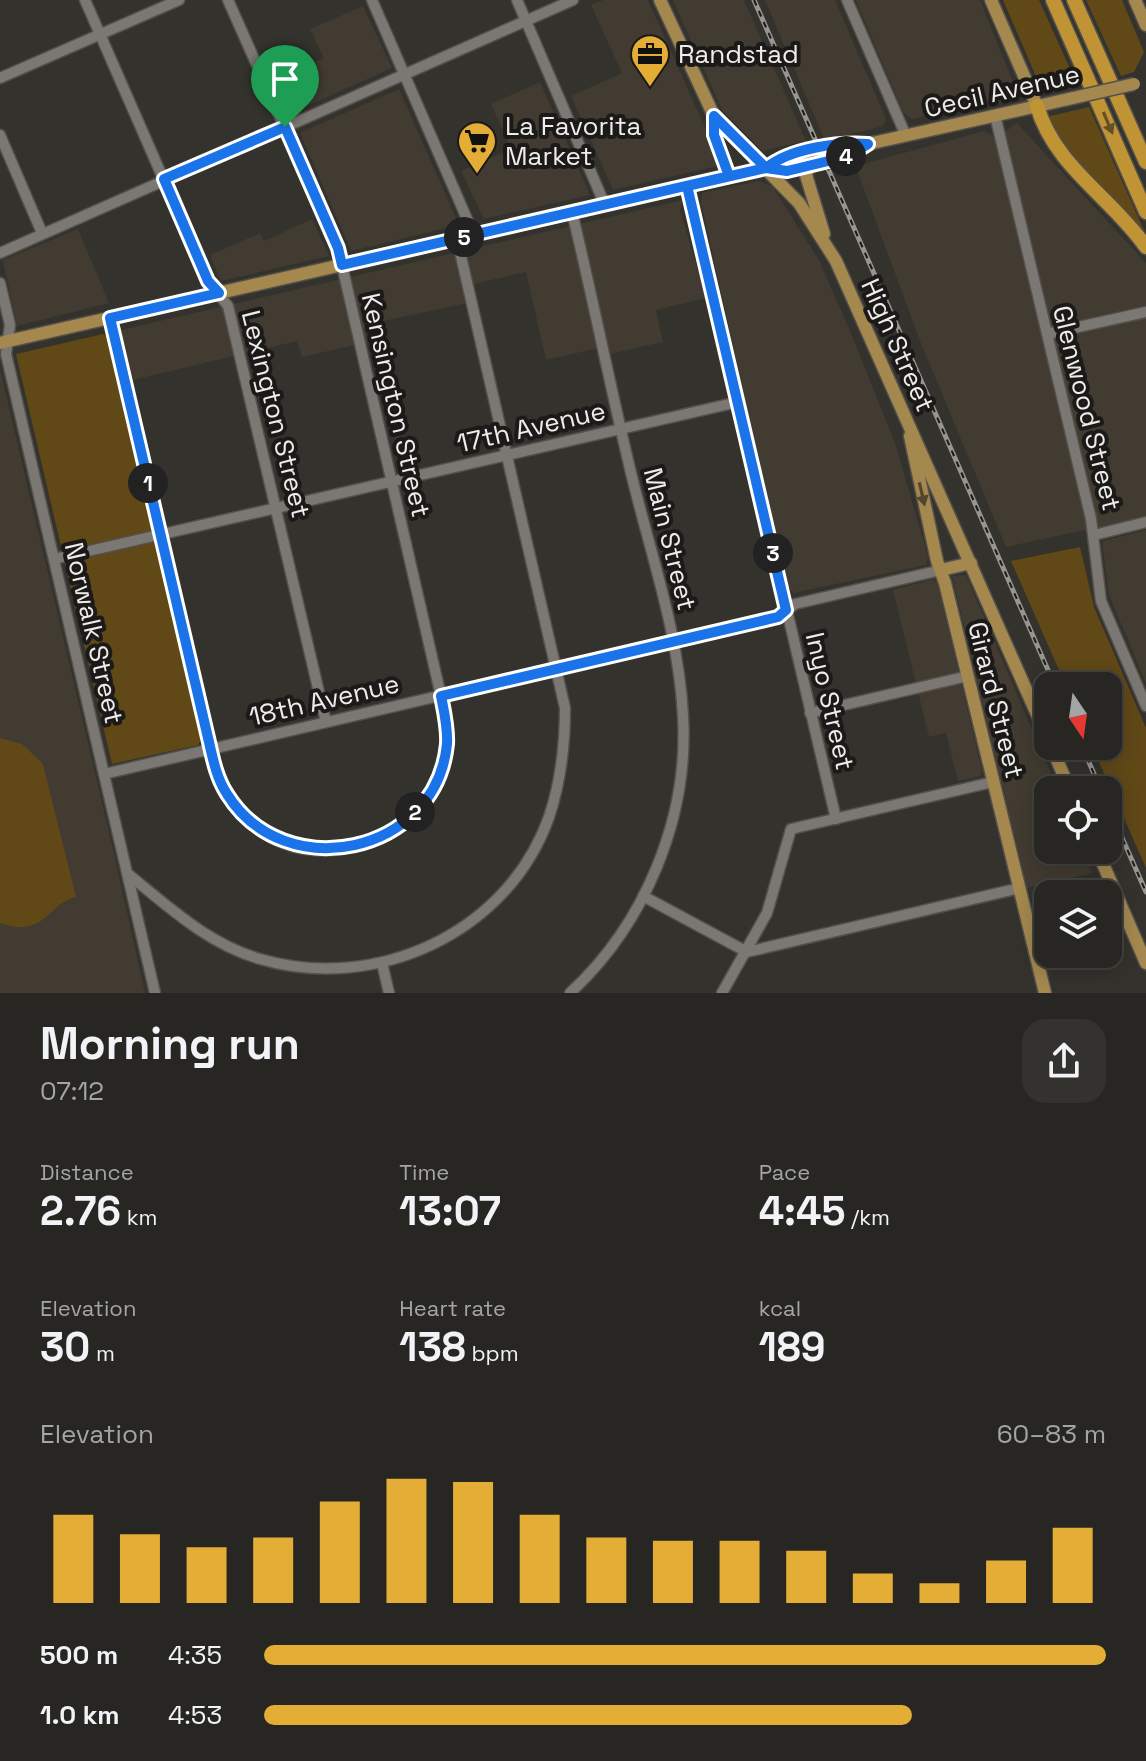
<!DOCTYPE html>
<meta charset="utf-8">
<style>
body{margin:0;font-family:"Space Grotesk",sans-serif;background:#33322f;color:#f1f3f6;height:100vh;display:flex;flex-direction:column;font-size:30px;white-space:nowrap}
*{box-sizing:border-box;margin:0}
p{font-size:26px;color:#a4a5a5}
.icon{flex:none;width:44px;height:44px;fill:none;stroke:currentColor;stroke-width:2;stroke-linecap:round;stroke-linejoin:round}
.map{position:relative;height:993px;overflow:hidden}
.sheet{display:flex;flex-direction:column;background:#272622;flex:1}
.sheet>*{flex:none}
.needle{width:52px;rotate:167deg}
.fabs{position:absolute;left:1034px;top:672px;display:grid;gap:16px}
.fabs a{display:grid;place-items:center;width:88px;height:88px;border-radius:16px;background:#272622;box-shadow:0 4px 20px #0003,0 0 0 2px #434340;font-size:40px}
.pin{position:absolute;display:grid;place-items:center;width:68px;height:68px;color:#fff;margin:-82px -34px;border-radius:50% 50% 50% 0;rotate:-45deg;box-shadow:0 0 8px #0007}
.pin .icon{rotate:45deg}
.km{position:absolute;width:40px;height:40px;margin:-20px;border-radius:50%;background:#222;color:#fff;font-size:22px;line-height:40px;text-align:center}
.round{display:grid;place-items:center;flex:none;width:84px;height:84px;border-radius:24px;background:#33322f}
.head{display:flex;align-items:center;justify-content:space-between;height:136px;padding:0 40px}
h1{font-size:44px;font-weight:600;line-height:60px}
.stats{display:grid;grid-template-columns:repeat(3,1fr);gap:12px;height:136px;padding:8px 40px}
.stats div{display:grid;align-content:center}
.stats b{font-size:40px;font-weight:600}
.stats small{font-size:22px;font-weight:400}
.stats p{font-size:22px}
.chart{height:224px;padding:16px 40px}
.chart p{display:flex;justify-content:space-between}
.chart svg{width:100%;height:144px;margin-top:8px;stroke:#e4ad35;stroke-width:6}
ul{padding:0 40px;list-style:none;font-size:26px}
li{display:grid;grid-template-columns:128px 96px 1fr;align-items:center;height:60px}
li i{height:20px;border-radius:10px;background:#e4ad35}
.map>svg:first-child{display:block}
.built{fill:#413b31}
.green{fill:#604817}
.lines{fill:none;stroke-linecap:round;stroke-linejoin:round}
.minor-casing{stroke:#53504c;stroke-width:13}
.major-casing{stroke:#53504c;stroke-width:15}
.highway-casing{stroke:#53504c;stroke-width:17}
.minor{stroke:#7b7873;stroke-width:10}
.major{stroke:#a4884e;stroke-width:12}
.highway{stroke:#c09335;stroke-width:14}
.rail-casing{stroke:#979591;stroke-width:5}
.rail{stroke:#1b1a18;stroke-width:2;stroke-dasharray:6;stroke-linecap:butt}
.major-bridge-casing{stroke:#53504c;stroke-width:15;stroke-linecap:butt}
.major-bridge{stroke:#a4884e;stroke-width:12}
.oneway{fill:#655025}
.oneway2{fill:#52462e}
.route-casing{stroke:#fff;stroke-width:16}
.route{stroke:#1a73e8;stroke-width:10}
.labels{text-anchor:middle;stroke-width:8;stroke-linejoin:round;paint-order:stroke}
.poi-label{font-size:26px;fill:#efedea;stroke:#1b1a18;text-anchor:start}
.street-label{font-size:26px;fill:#efedea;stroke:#1b1a18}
</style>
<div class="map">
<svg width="1146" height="993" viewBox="0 0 1146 993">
<rect width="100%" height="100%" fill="#34322d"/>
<g class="built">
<path d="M603 0H648L720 161 718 166 613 190 571 96 622 73 591 5Z"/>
<path d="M673 0H744L806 141 762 151 722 110Z"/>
<path d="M765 0H835L886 119 883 126 825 141Z"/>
<path d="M856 0H980L1015 87 1000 101 912 119 903 112Z"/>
<path d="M363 6 392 68 291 113 277 79 324 58 310 29Z"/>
<path d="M540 82 590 195 484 219 461 171 511 149 491 104Z"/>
<path d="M399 89 459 225 351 251 300 133Z"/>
<path d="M1017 123 1146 263V517L1006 547 920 341 858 173 860 165 984 131 992 135 1006 131Z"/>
<path d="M759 181 773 187 820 262 853 338 895 443 928 556 926 565 793 593 787 585 701 203 702 193Z"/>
<path d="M683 200 680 210 706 298 656 310 663 342 605 355 603 347 546 360 526 272 469 285 473 302 364 325 368 342 302 357 297 341 133 380 121 330Z"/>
<path d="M312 219 329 256 221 281 210 255 260 233 264 241Z"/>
<path d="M78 229 109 303 17 326 3 260Z"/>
<path d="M0 369 112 845 145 993H0Z"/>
<path d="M1146 530V683L1109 595 1103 548V541Z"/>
<path d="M966 575 1058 790H1048V850H1083L1092 873 1027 888 952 576Z"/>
<path d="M934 579 938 585 982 771 980 776 958 781 946 733 929 737 893 590Z"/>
</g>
<g class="green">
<path d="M1003 0H1039L1076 82 1055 87 1038 81Z"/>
<path d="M1086 0H1122L1144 52 1134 72 1121 76Z"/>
<path d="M1089 107 1146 235V241L1069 161 1048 120 1050 116Z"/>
<path d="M103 334 107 336 201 740 198 745 112 764 16 354Z"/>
<path d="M1080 547 1094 607 1146 728V868L1092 746H1108V686H1066L1011 561Z"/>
<path d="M0 738 22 744 43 764 76 897C46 904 46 939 0 923Z"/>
</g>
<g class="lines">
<g class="minor-casing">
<g id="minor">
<path d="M85 0 208 281 228 306 326 722"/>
<path d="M372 0 474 235"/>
<path d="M517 0 605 205"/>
<path d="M847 0 906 136"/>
<path d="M0 78 179 0"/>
<path d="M995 115 1091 519 1101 601 1146 706"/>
<path d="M0 135 42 233"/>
<path d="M687 186 836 819"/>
<path d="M0 253 573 0"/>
<path d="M0 283 10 325 6 354 155 993"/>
<path d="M110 318 210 749C219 780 230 807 256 827 325 883 439 832 447 744 448 728 444 711 441 696L338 248 228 0"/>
<path d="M1047 334 1146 312"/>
<path d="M1094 535 1146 522"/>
<path d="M54 559 738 402"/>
<path d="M810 713 968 676"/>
<path d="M104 774 778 617 795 604 941 570"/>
<path d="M128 874C170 908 208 944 260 959 376 993 508 933 549 817 561 781 565 746 565 708L457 239"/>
<path d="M643 896 747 952 1020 888"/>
<path d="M382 963 389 993"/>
<path d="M570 993C645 924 689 818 683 716 679 634 650 552 631 473 610 386 593 299 572 212"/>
<path d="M722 993 767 913 791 829 993 782"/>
</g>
</g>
<g class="major-casing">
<g id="major">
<path d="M660 0 714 116 799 203 836 261 1048 739"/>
<path d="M991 0 1037 106"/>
<path d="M1135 0 1146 25"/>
<path d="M714 116V135L729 176"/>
<path d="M809 165 806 175 824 234"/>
<path d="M766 168C791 148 837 142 868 144L1073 98"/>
<path d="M0 343 766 168C800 172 839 161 868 144"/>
<path d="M910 436 937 561 945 583 1045 993"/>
<path d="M941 570 971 563"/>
<path d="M1051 746 1070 790"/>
<path d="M1097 850 1146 963"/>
</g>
</g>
<g class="highway-casing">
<g id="highway">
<path d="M1053 0 1146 212"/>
<path d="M1074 0 1146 162"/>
<path d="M1037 106C1055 167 1111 197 1146 247"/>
</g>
</g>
<use href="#minor" class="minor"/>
<use href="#major" class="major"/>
<use href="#highway" class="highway"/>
<g class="rail-casing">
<g id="rail">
<path d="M754 0 1055 686"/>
<path d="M1082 746 1101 790"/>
<path d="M1108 806 1146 892"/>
</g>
</g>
<use href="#rail" class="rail"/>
<g class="major-bridge-casing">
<path id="major-bridge" d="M1073 98 1134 84"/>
</g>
<use href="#major-bridge" class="major-bridge"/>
</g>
<defs><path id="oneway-solid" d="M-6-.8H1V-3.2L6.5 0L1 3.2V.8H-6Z" transform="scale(2)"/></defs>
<use class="oneway" href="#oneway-solid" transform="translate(1108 123) rotate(67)"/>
<use class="oneway2" href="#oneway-solid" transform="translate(922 494) rotate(77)"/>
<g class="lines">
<g class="route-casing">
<path id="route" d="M285 127 164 179 208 281 219 293 110 318 209 742C213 760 217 779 227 794 284 886 436 855 447 744 448 728 444 711 441 696L778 617 786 610 687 186 766 168 787 171 849 156 868 144C837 142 791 148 766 168L714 116V135L729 176 342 265 338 248 285 127"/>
</g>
<use href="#route" class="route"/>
</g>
<defs>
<g id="office-pin" transform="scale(2)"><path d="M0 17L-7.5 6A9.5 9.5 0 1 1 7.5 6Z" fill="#e4ad35" stroke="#1b1a18"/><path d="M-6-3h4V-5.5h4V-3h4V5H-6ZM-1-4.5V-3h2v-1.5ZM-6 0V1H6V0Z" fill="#111"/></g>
<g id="supermarket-pin" transform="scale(2)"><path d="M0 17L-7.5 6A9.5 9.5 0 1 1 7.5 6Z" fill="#e4ad35" stroke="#1b1a18"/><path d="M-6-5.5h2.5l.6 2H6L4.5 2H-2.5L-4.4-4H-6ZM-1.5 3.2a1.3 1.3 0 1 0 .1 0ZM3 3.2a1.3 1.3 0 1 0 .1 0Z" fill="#111"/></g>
</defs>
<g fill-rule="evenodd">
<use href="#office-pin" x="650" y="54"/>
<use href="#supermarket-pin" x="477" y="141"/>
</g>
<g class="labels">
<g class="poi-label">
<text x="678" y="63">Randstad</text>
<text x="505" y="135">La Favorita<tspan x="505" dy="30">Market</tspan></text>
</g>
<g class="street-label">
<text transform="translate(1002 91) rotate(-13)" y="9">Cecil Avenue</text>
<text transform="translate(898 345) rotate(66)" y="9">High Street</text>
<text transform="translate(396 405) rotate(77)" y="9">Kensington Street</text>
<text transform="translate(1087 408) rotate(76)" y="9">Glenwood Street</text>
<text transform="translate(276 414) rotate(76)" y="9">Lexington Street</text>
<text transform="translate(531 427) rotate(-13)" y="9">17th Avenue</text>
<text transform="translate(670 539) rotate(76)" y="9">Main Street</text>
<text transform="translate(94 633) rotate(77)" y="9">Norwalk Street</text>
<text transform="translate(324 700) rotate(-13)" y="9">18th Avenue</text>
<text transform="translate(996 700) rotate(76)" y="9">Girard Street</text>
<text transform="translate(830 701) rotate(77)" y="9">Inyo Street</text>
</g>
</g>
</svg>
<div class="fabs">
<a><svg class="needle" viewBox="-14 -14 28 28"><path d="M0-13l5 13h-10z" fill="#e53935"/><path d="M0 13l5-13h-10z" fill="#a4a5a5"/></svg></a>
<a><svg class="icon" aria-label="locate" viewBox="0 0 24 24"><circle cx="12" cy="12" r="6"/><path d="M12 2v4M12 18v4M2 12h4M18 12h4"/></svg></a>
<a><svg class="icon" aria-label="layers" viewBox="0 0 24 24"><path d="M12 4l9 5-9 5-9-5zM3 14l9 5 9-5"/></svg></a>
</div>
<div class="pin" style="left:285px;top:127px;background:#1e9e55"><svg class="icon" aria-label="arrive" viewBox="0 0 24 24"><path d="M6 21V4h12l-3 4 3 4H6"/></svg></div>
<b class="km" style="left:148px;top:483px">1</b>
<b class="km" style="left:415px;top:812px">2</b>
<b class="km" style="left:773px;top:553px">3</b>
<b class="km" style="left:846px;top:156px">4</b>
<b class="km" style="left:464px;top:237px">5</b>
</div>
<section class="sheet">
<div class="head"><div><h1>Morning run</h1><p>07:12</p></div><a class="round"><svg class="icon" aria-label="share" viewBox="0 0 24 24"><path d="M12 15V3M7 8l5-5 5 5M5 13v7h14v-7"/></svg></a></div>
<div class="stats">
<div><p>Distance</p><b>2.76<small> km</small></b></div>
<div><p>Time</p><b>13:07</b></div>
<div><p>Pace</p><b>4:45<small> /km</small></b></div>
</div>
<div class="stats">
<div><p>Elevation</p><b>30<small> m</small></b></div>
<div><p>Heart rate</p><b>138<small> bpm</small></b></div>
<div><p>kcal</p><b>189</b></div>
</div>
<div class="chart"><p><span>Elevation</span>60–83 m</p>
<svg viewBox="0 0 160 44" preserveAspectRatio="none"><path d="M5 44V17M15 44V23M25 44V27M35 44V24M45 44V13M55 44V6M65 44V7M75 44V17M85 44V24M95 44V25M105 44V25M115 44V28M125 44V35M135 44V38M145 44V31M155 44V21"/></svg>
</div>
<ul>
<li><b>500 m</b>4:35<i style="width:100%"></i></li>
<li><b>1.0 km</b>4:53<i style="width:77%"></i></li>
</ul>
</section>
